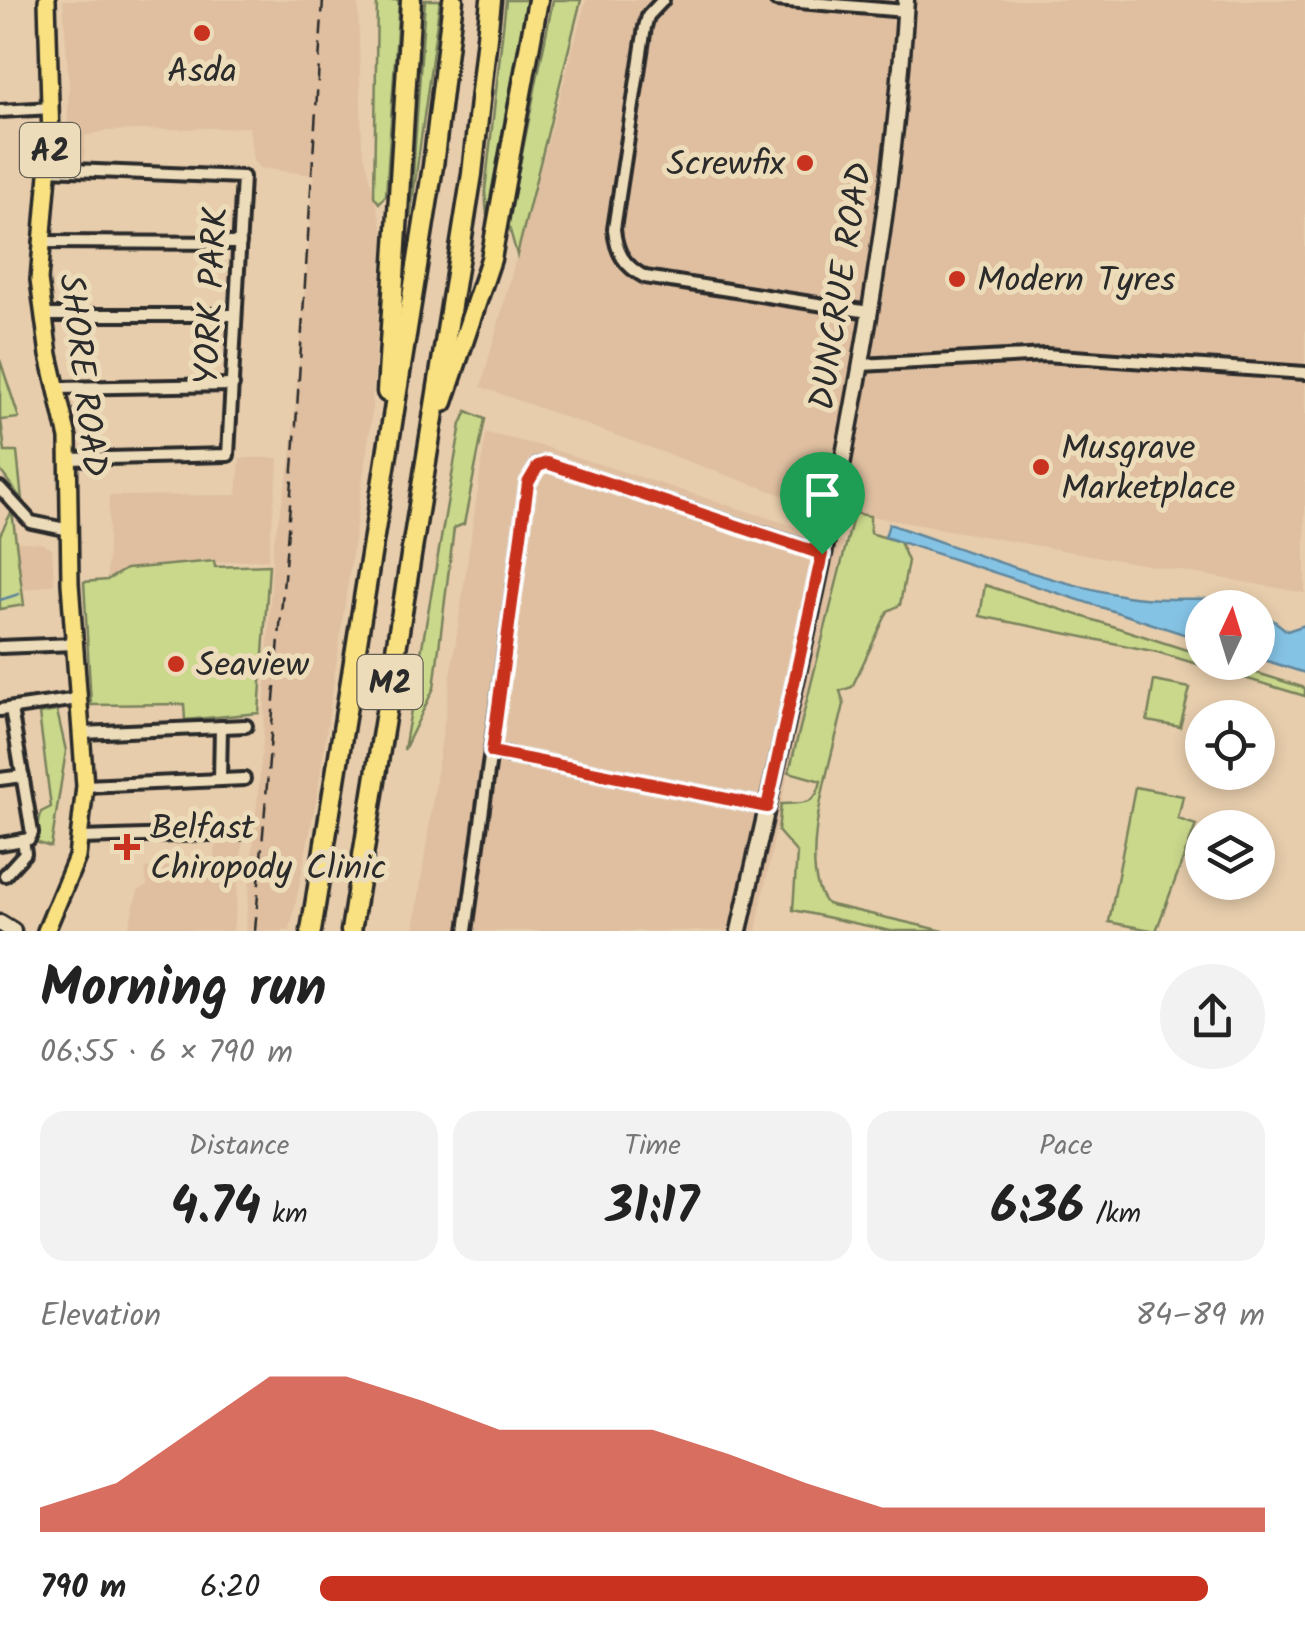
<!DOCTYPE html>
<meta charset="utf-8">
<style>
body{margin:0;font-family:Kalam,sans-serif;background:#f2f2f2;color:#222;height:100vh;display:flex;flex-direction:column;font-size:38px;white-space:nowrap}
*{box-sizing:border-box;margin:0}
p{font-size:32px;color:#767676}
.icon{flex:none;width:55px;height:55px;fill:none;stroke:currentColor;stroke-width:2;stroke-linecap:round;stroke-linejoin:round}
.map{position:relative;height:931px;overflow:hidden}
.details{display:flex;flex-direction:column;background:#fff;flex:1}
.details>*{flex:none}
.needle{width:65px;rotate:4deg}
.tools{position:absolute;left:1185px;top:590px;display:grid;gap:20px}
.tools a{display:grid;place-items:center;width:90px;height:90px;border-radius:50%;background:#fff;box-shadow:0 5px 15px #0003;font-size:50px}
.pin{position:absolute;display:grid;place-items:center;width:85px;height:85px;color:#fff;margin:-102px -42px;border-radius:50% 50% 50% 0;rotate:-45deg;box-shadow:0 0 10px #0007}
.pin .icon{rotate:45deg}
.round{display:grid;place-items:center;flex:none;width:105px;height:105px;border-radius:52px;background:#f2f2f2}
.head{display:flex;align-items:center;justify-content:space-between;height:170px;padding:0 40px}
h1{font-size:55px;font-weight:800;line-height:75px}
.metrics{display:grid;grid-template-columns:repeat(3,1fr);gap:15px;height:170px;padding:10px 40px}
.metrics div{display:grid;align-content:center;border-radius:25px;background:#f2f2f2;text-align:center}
.metrics b{font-size:50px;font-weight:800}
.metrics small{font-size:28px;font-weight:400}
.metrics p{font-size:28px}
.chart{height:280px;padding:20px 40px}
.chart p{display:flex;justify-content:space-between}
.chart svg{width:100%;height:180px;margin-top:10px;fill:#c8321e;opacity:.7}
ul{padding:0 40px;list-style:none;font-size:32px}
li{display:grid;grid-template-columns:160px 120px 1fr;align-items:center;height:75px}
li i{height:25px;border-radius:12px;background:#c8321e}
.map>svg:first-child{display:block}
.built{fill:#dfbfa0}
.green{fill:#cad88c;stroke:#7a825c;stroke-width:2.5}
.water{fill:#85c3e5;stroke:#61869b;stroke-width:2.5}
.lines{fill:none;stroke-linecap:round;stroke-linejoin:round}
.stream{stroke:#61869b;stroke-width:2.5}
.street-casing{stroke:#2b2b2b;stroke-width:18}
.secondary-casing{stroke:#2b2b2b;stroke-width:21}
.primary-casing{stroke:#2b2b2b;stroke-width:22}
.highway-casing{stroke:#2b2b2b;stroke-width:25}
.street{stroke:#eddcb9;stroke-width:10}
.secondary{stroke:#eddcb9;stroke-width:14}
.primary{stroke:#f9e181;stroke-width:15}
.highway{stroke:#f9e181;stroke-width:18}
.rail{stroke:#2b2b2b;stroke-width:2.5;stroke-dasharray:15 8;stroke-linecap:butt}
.route-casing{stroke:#fff;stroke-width:20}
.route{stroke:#c8321e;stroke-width:12}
.poi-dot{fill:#c8321e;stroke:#eddcb9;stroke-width:4}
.labels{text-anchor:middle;stroke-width:10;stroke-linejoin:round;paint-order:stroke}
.shield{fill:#eddcb9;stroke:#656056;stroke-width:2.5}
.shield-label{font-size:32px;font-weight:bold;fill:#2b2b2b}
.poi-label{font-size:35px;fill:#2b2b2b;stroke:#eddcb9;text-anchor:start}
.street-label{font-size:35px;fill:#2b2b2b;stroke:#eddcb9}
</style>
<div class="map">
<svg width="1305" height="931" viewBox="0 0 1305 931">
<rect width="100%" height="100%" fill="#e7cdac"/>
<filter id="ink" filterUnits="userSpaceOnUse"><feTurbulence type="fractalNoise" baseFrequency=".01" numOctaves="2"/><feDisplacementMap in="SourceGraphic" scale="20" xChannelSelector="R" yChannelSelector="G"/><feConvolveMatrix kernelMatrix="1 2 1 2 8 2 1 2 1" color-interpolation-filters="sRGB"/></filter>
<g filter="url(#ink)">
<g class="built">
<path d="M63 0H358L362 146 384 234 371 422 318 791 290 931H245L263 741 273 545 291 459 314 175 260 168 253 161 249 127 104 131 85 136 84 161H66L69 86Z"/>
<path d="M586 0H1305V593L813 506 481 387Z"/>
<path d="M486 433 545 447 844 542 781 804 756 931H387L414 930Z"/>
<path d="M240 458H279L268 559 126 569 107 580 109 496 237 495Z"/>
<path d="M16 542 41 543 52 549 54 584 24 590Z"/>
<path d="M217 839H243L233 931 128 928 138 891 147 886 145 868 213 863Z"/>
</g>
<g class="green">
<path d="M377 0H399L386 195 379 203 374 196Z"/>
<path d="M425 0H440L410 219Z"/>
<path d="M506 0H527L487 216 485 191Z"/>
<path d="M553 0H581L517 255 508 223Z"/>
<path d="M0 360 19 418 1 420 5 452H17L22 500 0 470Z"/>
<path d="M467 411 485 419 464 524 454 528 434 688 404 750 461 424Z"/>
<path d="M12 511 24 605 0 609V535Z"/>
<path d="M854 513 870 516V533L900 542 908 561 900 605 888 611 852 687 840 691 844 704C834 751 794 868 827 904L944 931H891L793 910 797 853 778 831 781 804C804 803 816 806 821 781L789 772Z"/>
<path d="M214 561 215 567 269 565 259 713 185 720 184 704 91 705 84 582 107 580 126 569Z"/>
<path d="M985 585 1202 655V662L1225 663 1305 688V696L1157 652 980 616Z"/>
<path d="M1154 681 1190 688 1180 727 1147 721Z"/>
<path d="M57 711 66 751 51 847 35 842 41 812 51 807 39 714Z"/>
<path d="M1135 787 1183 796 1178 819 1196 825 1156 931 1109 922Z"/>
</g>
<path class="water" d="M889 524C966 550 1045 582 1126 596 1192 607 1229 581 1287 631L1305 625V673L1258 658V608H1202V640L885 537Z"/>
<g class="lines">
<path class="stream" d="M0 600 19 594"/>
<g class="street-casing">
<g id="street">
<path d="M663 0 648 16 645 27 614 229C616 252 624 266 645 277L869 312"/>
<path d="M776 0 905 11"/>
<path d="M0 111 52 108"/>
<path d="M48 169 243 177 228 455 68 459"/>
<path d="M40 242 240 243"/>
<path d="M43 315H235"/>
<path d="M861 365 1045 355 1305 373"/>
<path d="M57 388 233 385"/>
<path d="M0 488 31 522 70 530"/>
<path d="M0 647 74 644"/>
<path d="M0 710 78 699"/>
<path d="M81 733 246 726"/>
<path d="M492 752 767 807"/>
<path d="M0 779 23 776"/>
<path d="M220 780 221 727"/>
<path d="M85 786 244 779"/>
<path d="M81 838 240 833"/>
<path d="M0 844 29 839 32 833 11 709"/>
<path d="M5 875 25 853 23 840"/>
<path d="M466 931 528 483 538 465 547 463 822 553"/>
</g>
</g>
<g class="secondary-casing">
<g id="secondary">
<path d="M0 923 13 931"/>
<path d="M739 931C808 624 887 315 906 0"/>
</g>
</g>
<g class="primary-casing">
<path id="primary" d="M46 931 77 857 85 786 70 583 68 438 49 355 39 280 51 139 47 0"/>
</g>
<g class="highway-casing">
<g id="highway">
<path d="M387 392 411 0"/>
<path d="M443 402 491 259 538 0"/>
<path d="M311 931 433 166 453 0"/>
<path d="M351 931 472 174 491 0"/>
</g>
</g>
<use href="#street" class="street"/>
<use href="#secondary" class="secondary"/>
<use href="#primary" class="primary"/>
<use href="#highway" class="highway"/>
<path class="rail" d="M255 931 294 456 323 0"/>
</g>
</g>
<g class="lines" filter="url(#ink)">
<g class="route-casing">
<path id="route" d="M547 463 822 554 767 807 492 752 528 483 538 466Z"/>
</g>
<use href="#route" class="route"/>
</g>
<g class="poi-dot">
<circle cx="202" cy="33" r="10"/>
<circle cx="805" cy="163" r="10"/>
<circle cx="957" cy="279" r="10"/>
<circle cx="1041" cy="467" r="10"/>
<circle cx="176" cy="664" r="10"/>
<path d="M122 832h10v10h10v10h-10v10h-10v-10h-10v-10h10z"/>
</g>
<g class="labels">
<g class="shield">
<rect x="20" y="123" width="60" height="54" rx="8"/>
<rect x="357.5" y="655" width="65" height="54" rx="8"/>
</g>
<g class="shield-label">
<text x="50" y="161">A2</text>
<text x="390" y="693">M2</text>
</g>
<g class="poi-label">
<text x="202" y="82" text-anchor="middle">Asda</text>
<text x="785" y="175" text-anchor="end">Screwfix</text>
<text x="977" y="291">Modern Tyres</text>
<text x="1061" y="459">Musgrave<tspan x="1061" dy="40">Marketplace</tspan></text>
<text x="196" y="676">Seaview</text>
<text x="150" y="839">Belfast<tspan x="150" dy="40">Chiropody Clinic</tspan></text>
</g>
<g class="street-label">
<text transform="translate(840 286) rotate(-81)" y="12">DUNCRUE ROAD</text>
<text transform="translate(210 296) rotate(-87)" y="12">YORK PARK</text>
<text transform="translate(84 375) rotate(83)" y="12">SHORE ROAD</text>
</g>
</g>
</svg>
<div class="tools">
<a><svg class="needle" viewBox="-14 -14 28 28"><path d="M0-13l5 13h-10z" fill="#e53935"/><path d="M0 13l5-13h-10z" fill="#767676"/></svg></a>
<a><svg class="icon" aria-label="locate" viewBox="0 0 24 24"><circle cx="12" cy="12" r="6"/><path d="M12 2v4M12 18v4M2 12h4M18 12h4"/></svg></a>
<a><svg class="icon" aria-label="layers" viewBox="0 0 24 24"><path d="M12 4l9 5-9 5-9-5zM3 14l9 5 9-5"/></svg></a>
</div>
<div class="pin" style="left:822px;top:554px;background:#1e9e55"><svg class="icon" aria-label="arrive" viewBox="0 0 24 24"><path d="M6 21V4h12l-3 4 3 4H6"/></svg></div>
</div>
<section class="details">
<div class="head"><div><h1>Morning run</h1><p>06:55 · 6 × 790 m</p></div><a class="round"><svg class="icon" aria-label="share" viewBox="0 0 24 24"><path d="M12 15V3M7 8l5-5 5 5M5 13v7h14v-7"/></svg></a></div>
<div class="metrics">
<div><p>Distance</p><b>4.74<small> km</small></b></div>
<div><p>Time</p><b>31:17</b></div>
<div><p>Pace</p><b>6:36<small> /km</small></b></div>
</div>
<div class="chart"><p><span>Elevation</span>84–89 m</p>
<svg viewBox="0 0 160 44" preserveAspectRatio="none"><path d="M0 44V38L10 32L20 19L30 6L40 6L50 12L60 19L70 19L80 19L90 25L100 32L110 38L120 38L130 38L140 38L150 38L160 38V44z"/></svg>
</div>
<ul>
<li><b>790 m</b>6:20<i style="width:94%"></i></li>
</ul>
</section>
